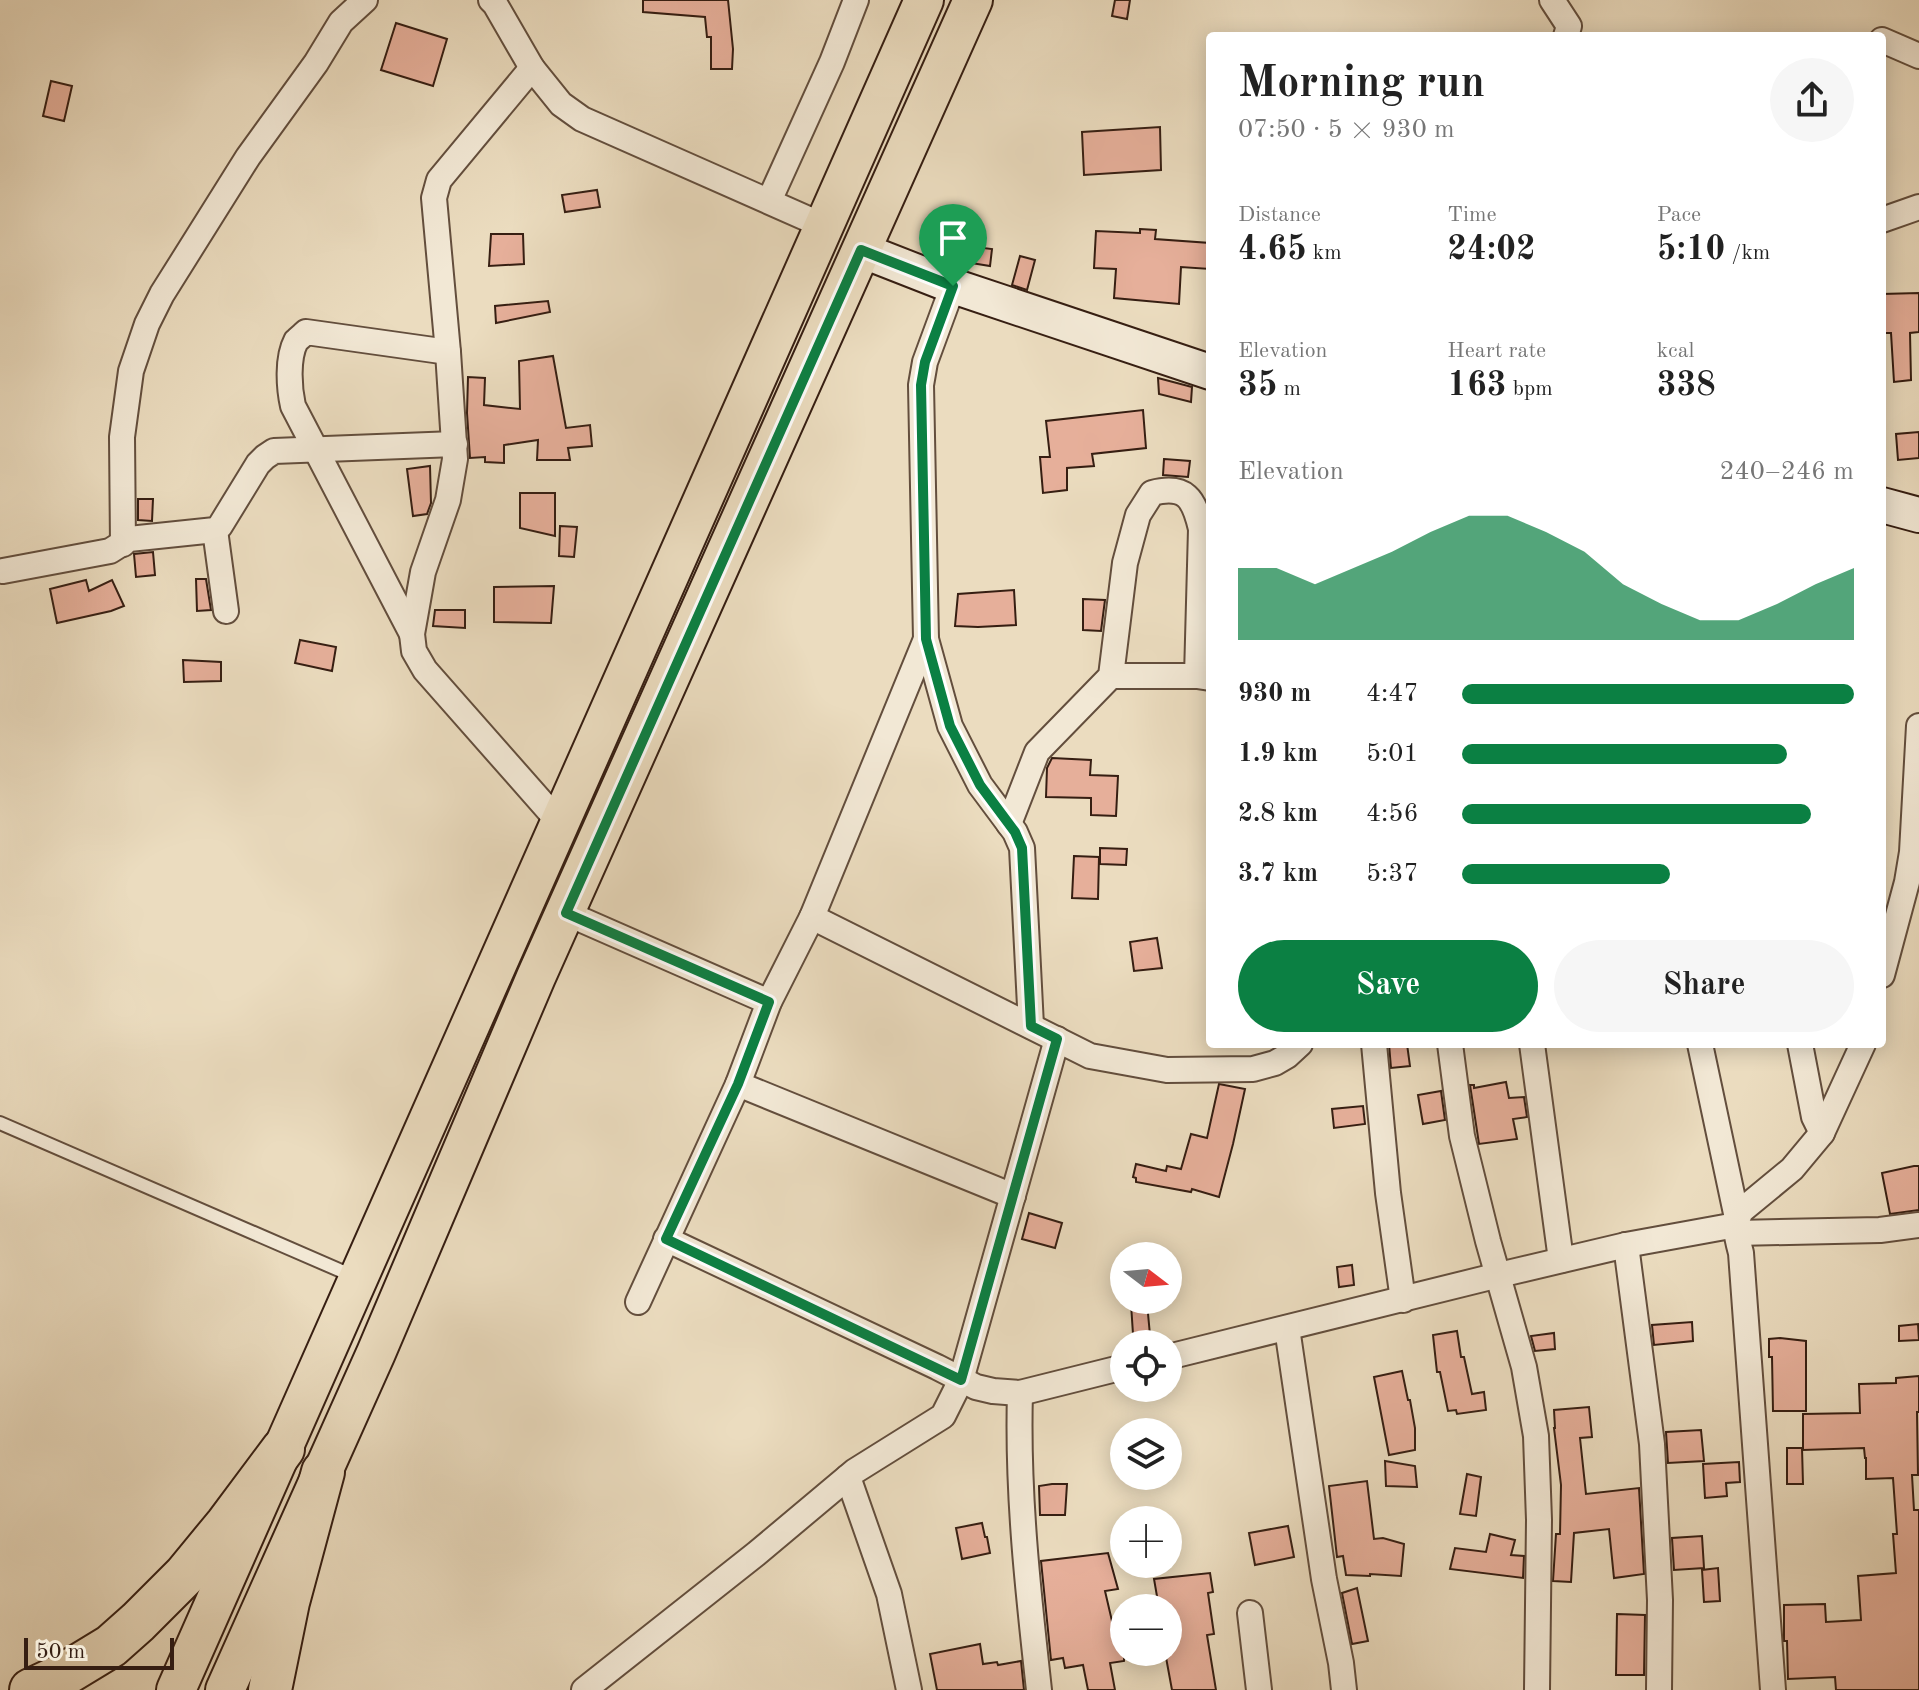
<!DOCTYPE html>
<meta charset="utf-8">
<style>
body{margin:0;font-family:"Old Standard TT",serif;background:#f6f6f6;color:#222;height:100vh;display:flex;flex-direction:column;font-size:30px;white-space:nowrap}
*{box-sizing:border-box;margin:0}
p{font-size:26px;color:#767676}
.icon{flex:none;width:44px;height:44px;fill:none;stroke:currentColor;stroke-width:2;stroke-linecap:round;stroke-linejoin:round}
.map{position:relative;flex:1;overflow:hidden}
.panel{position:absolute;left:1206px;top:32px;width:680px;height:1016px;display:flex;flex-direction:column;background:#fff;border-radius:8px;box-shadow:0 4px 20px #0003}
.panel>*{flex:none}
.needle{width:52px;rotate:106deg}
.controls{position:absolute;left:1110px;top:1242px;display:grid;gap:16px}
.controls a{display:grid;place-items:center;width:72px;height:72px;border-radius:50%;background:#fff;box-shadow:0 4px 20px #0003;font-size:40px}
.scale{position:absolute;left:24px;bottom:20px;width:150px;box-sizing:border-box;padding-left:8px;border:4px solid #361e12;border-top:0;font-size:22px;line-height:28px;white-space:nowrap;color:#361e12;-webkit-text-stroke:6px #f2e8d5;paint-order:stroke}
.pin{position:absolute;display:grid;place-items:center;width:68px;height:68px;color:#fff;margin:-82px -34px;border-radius:50% 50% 50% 0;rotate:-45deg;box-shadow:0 0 8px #0007}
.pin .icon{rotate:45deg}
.round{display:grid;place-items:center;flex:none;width:84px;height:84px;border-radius:42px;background:#f6f6f6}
.overview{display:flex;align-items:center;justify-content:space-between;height:136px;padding:0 32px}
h1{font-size:44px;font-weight:800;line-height:60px}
.stats{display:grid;grid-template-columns:repeat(3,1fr);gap:12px;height:136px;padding:8px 32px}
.stats div{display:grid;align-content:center}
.stats b{font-size:34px;font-weight:800}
.stats small{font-size:22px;font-weight:400}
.stats p{font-size:22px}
.chart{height:224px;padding:16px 32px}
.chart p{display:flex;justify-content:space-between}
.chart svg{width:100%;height:144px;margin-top:8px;fill:#0b8043;opacity:.7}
.button{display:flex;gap:16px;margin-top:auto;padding:16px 32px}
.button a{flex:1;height:92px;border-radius:48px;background:#0b8043;color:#fff;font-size:32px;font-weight:800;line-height:92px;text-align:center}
.button a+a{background:#f6f6f6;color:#222}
ul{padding:0 32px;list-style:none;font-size:26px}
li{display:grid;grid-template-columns:128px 96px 1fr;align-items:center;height:60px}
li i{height:20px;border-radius:10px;background:#0b8043}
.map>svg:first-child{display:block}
.building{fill:#e6af9a;stroke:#361e12;stroke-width:2}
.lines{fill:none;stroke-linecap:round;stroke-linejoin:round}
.lane-casing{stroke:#634e3d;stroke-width:16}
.street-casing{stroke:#634e3d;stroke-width:28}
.secondary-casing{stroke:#361e12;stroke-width:38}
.primary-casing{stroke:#361e12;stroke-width:42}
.highway-casing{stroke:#361e12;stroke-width:46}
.lane{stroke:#f2e8d5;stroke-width:12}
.street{stroke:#f2e8d5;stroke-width:24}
.secondary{stroke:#f2e8d5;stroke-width:34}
.primary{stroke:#ebdcbf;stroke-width:38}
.highway{stroke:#ebdcbf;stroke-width:42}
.route-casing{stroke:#fff;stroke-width:16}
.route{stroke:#0b8043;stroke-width:10}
</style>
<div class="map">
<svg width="1919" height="1690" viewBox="0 0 1919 1690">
<rect width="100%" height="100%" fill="#ebdcbf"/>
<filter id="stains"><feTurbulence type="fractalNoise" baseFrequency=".0025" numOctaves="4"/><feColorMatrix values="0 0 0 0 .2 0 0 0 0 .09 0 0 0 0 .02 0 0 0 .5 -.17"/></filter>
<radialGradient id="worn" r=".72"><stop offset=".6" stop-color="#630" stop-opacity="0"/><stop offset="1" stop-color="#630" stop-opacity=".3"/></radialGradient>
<g class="building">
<path d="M643 0H728L733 49 732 69H711V37H707L705 17 643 12Z"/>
<path d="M1115 0H1130L1127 19 1112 16Z"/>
<path d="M396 23 447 39 433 86 381 70Z"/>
<path d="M51 81 72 86 64 121 43 116Z"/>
<path d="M1160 127 1161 170 1084 175 1082 132Z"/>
<path d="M597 190 600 207 565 212 562 195Z"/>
<path d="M1140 229 1156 230 1155 239 1210 243V269L1181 267 1179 304 1114 298 1116 269 1094 268 1096 231 1140 233Z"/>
<path d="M491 234H523L524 264 489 266Z"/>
<path d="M967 246 992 249 990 266 965 262Z"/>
<path d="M1020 256 1035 260 1027 290 1012 285Z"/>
<path d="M1919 293V332L1910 333 1911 380 1894 382 1891 333H1882V294Z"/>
<path d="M548 301 550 312 496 323 495 306Z"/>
<path d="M553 356 566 428 590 425 592 446 568 448 570 460H537L538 440 504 445V463L485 462V457L470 458 467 413 468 377 485 378 484 405 520 409 519 361Z"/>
<path d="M1158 378 1192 387 1191 402 1159 394Z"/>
<path d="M1143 410 1146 448 1092 454 1094 466 1067 468V490L1043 493 1040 457H1050L1046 421Z"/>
<path d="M1919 432V458L1898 460 1896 434Z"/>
<path d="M1164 459 1190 461 1188 477 1163 475Z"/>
<path d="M430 466 431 503 427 514 413 516 407 469Z"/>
<path d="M520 493H555V536L520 528Z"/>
<path d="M138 499H153L152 521 138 520Z"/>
<path d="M560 526 577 527 574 557 559 556Z"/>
<path d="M153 552 155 575 136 577 134 554Z"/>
<path d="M196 579H206L211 610 197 611Z"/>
<path d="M86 580 89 591 112 580 124 606 111 611 57 623 50 589Z"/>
<path d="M554 586 551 623 494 622V587Z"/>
<path d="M1014 590 1016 625 978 627 955 626 958 594Z"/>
<path d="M1083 599 1105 600 1101 631 1083 630Z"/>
<path d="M435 610H465V628L433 626Z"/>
<path d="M300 640 336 647 332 671 295 663Z"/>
<path d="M183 660 221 662V681L184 682Z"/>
<path d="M1052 758 1091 760 1090 775 1118 776 1116 816 1091 815V798L1046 797 1047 768Z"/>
<path d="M1100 848 1127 849 1126 865 1100 864Z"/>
<path d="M1074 856 1099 857 1098 899 1072 898Z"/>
<path d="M1157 938 1162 968 1134 971 1130 942Z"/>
<path d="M1389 1044H1407L1410 1066 1391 1068Z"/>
<path d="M1506 1082 1509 1098 1524 1097 1527 1117 1513 1119 1517 1139 1479 1144 1470 1085H1474V1088Z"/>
<path d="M1219 1084 1245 1089 1233 1144 1219 1197 1192 1189 1191 1192 1136 1182V1178L1133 1177 1136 1164 1166 1171 1167 1166 1181 1169 1191 1134 1207 1138Z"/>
<path d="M1441 1091 1445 1120 1423 1124 1418 1095Z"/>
<path d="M1363 1106 1365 1124 1334 1128 1332 1109Z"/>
<path d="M1914 1166H1919V1210L1890 1214 1882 1173Z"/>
<path d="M1029 1213 1062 1223 1055 1248 1022 1239Z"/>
<path d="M1352 1265 1354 1285 1339 1287 1337 1267Z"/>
<path d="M1147 1303 1150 1335 1133 1334 1131 1304Z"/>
<path d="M1692 1322 1693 1341 1654 1345 1652 1325Z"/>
<path d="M1918 1324 1919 1340 1899 1341V1326Z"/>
<path d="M1457 1331 1461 1357H1464L1472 1394 1484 1392 1486 1410 1457 1414 1456 1410 1448 1411 1440 1372H1437L1433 1335Z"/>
<path d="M1554 1333 1555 1349 1535 1351 1531 1336Z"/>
<path d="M1780 1338 1806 1341V1411H1773L1772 1357H1769V1339Z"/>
<path d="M1402 1371 1408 1400H1410L1415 1428V1450L1389 1455 1374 1377Z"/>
<path d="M1919 1376V1412H1917L1918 1475H1912L1914 1510H1919V1690H1836L1835 1677 1788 1679 1787 1641H1784V1605L1825 1604 1826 1622 1861 1620 1858 1576 1896 1573 1893 1534H1897L1893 1478 1866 1479V1458H1865L1864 1448 1803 1450V1414L1860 1413 1859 1384 1896 1383V1378Z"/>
<path d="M1589 1407 1592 1437 1580 1438 1586 1494 1639 1488 1644 1574 1614 1578 1609 1529 1574 1533 1571 1582 1553 1581 1556 1534H1560L1561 1485 1554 1428H1555L1554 1410Z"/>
<path d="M1701 1430 1704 1461 1668 1463 1666 1432Z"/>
<path d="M1787 1448H1802L1803 1484H1787Z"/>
<path d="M1385 1461 1415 1466 1417 1487 1386 1486Z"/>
<path d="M1739 1462 1740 1482 1726 1483 1727 1496 1705 1498 1703 1464Z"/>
<path d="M1467 1474 1481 1477 1476 1516 1460 1514Z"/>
<path d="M1367 1481 1374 1539 1383 1538 1404 1544 1401 1576 1370 1574V1576L1346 1575 1343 1556 1337 1557 1329 1486Z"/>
<path d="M1052 1484H1067L1065 1515H1040L1039 1486Z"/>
<path d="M982 1523 985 1537H987L990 1553 962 1559 956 1528Z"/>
<path d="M1288 1526 1294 1557 1255 1565 1249 1533Z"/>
<path d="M1490 1534 1515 1540 1511 1555 1524 1556 1523 1578 1450 1569 1455 1548 1486 1552Z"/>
<path d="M1702 1536 1704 1568 1674 1570 1672 1538Z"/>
<path d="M1108 1553 1118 1589 1105 1591 1115 1634 1124 1633V1661L1110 1663 1115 1690H1088L1083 1665 1065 1668 1063 1658 1051 1660 1041 1561Z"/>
<path d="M1718 1568 1720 1601 1704 1602 1702 1570Z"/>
<path d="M1210 1573 1213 1592 1208 1593 1214 1634 1207 1635 1216 1690H1172L1165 1652H1168V1608H1159L1154 1579Z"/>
<path d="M1357 1588 1368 1641 1352 1644 1342 1593Z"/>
<path d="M1617 1614 1645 1615 1644 1675H1616Z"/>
<path d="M980 1644 983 1664 997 1662 998 1665 1021 1661 1024 1690H937L930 1654Z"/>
</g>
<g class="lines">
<g class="lane-casing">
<path id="lane" d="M0 1123 353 1276"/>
</g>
<g class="street-casing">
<g id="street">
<path d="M491 0 495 4 532 68 561 104 582 119 824 226"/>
<path d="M1552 0 1569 26 1566 36"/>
<path d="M1882 40 1919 56"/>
<path d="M532 68 439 180 434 198 448 352 455 459 448 500 423 572 412 634 414 651 425 670 559 822"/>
<path d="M769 201 832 62 856 0"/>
<path d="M1882 220 1919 207"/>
<path d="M953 286 925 362 921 385 926 639 950 726 980 785 1015 832 1022 848 1031 1026"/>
<path d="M215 530 226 611"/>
<path d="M123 544 122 437 131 371 147 324 162 294 248 157 316 63 341 22 365 0"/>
<path d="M3 571 110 551 129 539 215 530 220 526 258 464 265 457 274 451 455 444"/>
<path d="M412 634 293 406C289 388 287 358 296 341 298 339 305 333 306 332L448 352"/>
<path d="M1111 676H1197L1210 678"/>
<path d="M1009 824 1037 752 1111 676 1125 563 1138 515 1152 493C1186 484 1194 499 1201 529L1197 676"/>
<path d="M566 913 769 1002"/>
<path d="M812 917 1090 1056 1167 1070 1253 1069 1275 1063 1287 1056 1300 1044"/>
<path d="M1882 975 1907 882 1912 852 1919 726"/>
<path d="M1374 1044 1388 1193 1403 1300"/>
<path d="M1450 1044 1462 1136 1488 1241 1524 1367 1536 1436 1539 1520 1537 1690"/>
<path d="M1532 1044 1561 1260"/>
<path d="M1700 1044 1737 1218"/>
<path d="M1800 1044 1814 1117 1822 1133"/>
<path d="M738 1084 1013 1196"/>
<path d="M1736 1233 1880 1230 1919 1225"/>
<path d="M666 1239 937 1367 976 1387 993 1391 1020 1393 1124 1367"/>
<path d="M1626 1245 1652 1444 1660 1600 1659 1690"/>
<path d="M638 1302 738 1084 769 1002 812 917 926 639"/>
<path d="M1287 1328 1324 1579 1341 1663 1344 1690"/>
<path d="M1168 1357 1499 1275 1626 1245 1736 1225"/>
<path d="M1020 1393C1017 1492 1028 1591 1039 1690"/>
<path d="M848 1477 889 1594 909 1690"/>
<path d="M1250 1613 1259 1690"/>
<path d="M584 1690 756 1554 855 1471 943 1416 961 1380 1057 1039"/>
<path d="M1773 1690 1741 1253C1737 1238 1733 1225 1741 1211L1792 1169 1822 1133 1863 1044"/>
</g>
</g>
<g class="secondary-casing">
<g id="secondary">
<path d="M861 250 953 286 1210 372"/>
<path d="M1882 505 1919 515"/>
</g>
</g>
<g class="primary-casing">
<g id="primary">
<path d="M176 1690 924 0"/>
<path d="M225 1690 376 1353 536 977 973 0"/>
</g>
</g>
<g class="highway-casing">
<g id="highway">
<path d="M31 1690 65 1674 111 1646 138 1622 185 1575 227 1524 283 1449"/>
<path d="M270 1690 288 1602 323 1472"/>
</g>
</g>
<use href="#lane" class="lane"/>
<use href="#street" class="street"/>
<use href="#secondary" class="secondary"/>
<use href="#primary" class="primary"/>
<use href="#highway" class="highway"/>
</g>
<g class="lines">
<g class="route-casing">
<path id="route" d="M861 250 953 286 925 362 921 385 926 639 950 726 980 785 1015 832 1022 848 1031 1026 1057 1039 961 1380 666 1239 738 1084 769 1002 566 913Z"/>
</g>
<use href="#route" class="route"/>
</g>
<rect width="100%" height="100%" filter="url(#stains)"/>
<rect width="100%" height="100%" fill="url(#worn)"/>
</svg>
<div class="controls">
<a><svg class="needle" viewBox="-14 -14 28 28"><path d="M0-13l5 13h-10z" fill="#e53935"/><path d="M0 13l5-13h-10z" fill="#767676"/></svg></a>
<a><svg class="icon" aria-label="locate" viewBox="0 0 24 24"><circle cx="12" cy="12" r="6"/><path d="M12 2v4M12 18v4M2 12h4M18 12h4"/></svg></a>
<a><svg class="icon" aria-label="layers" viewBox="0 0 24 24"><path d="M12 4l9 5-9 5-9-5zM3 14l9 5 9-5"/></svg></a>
<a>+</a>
<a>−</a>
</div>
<div class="scale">50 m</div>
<div class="pin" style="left:953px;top:286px;background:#1e9e55"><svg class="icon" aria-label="arrive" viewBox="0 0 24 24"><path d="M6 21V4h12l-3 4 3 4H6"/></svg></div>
<section class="panel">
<div class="overview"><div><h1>Morning run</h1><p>07:50 · 5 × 930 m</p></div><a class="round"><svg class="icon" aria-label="share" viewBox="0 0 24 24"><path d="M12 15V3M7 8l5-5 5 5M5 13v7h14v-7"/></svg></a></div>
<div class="stats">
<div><p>Distance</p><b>4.65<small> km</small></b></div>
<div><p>Time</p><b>24:02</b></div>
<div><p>Pace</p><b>5:10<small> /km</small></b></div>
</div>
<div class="stats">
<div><p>Elevation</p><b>35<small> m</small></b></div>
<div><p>Heart rate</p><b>163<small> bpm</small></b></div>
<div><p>kcal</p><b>338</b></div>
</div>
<div class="chart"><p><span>Elevation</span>240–246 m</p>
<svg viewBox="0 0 160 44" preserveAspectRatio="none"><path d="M0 44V22L10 22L20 27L30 22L40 17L50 11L60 6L70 6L80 11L90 17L100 27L110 33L120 38L130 38L140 33L150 27L160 22V44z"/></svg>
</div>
<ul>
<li><b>930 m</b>4:47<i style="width:100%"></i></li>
<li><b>1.9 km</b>5:01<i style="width:83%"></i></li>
<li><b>2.8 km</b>4:56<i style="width:89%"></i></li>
<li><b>3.7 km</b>5:37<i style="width:53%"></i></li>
</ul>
<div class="button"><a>Save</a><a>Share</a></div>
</section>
</div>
